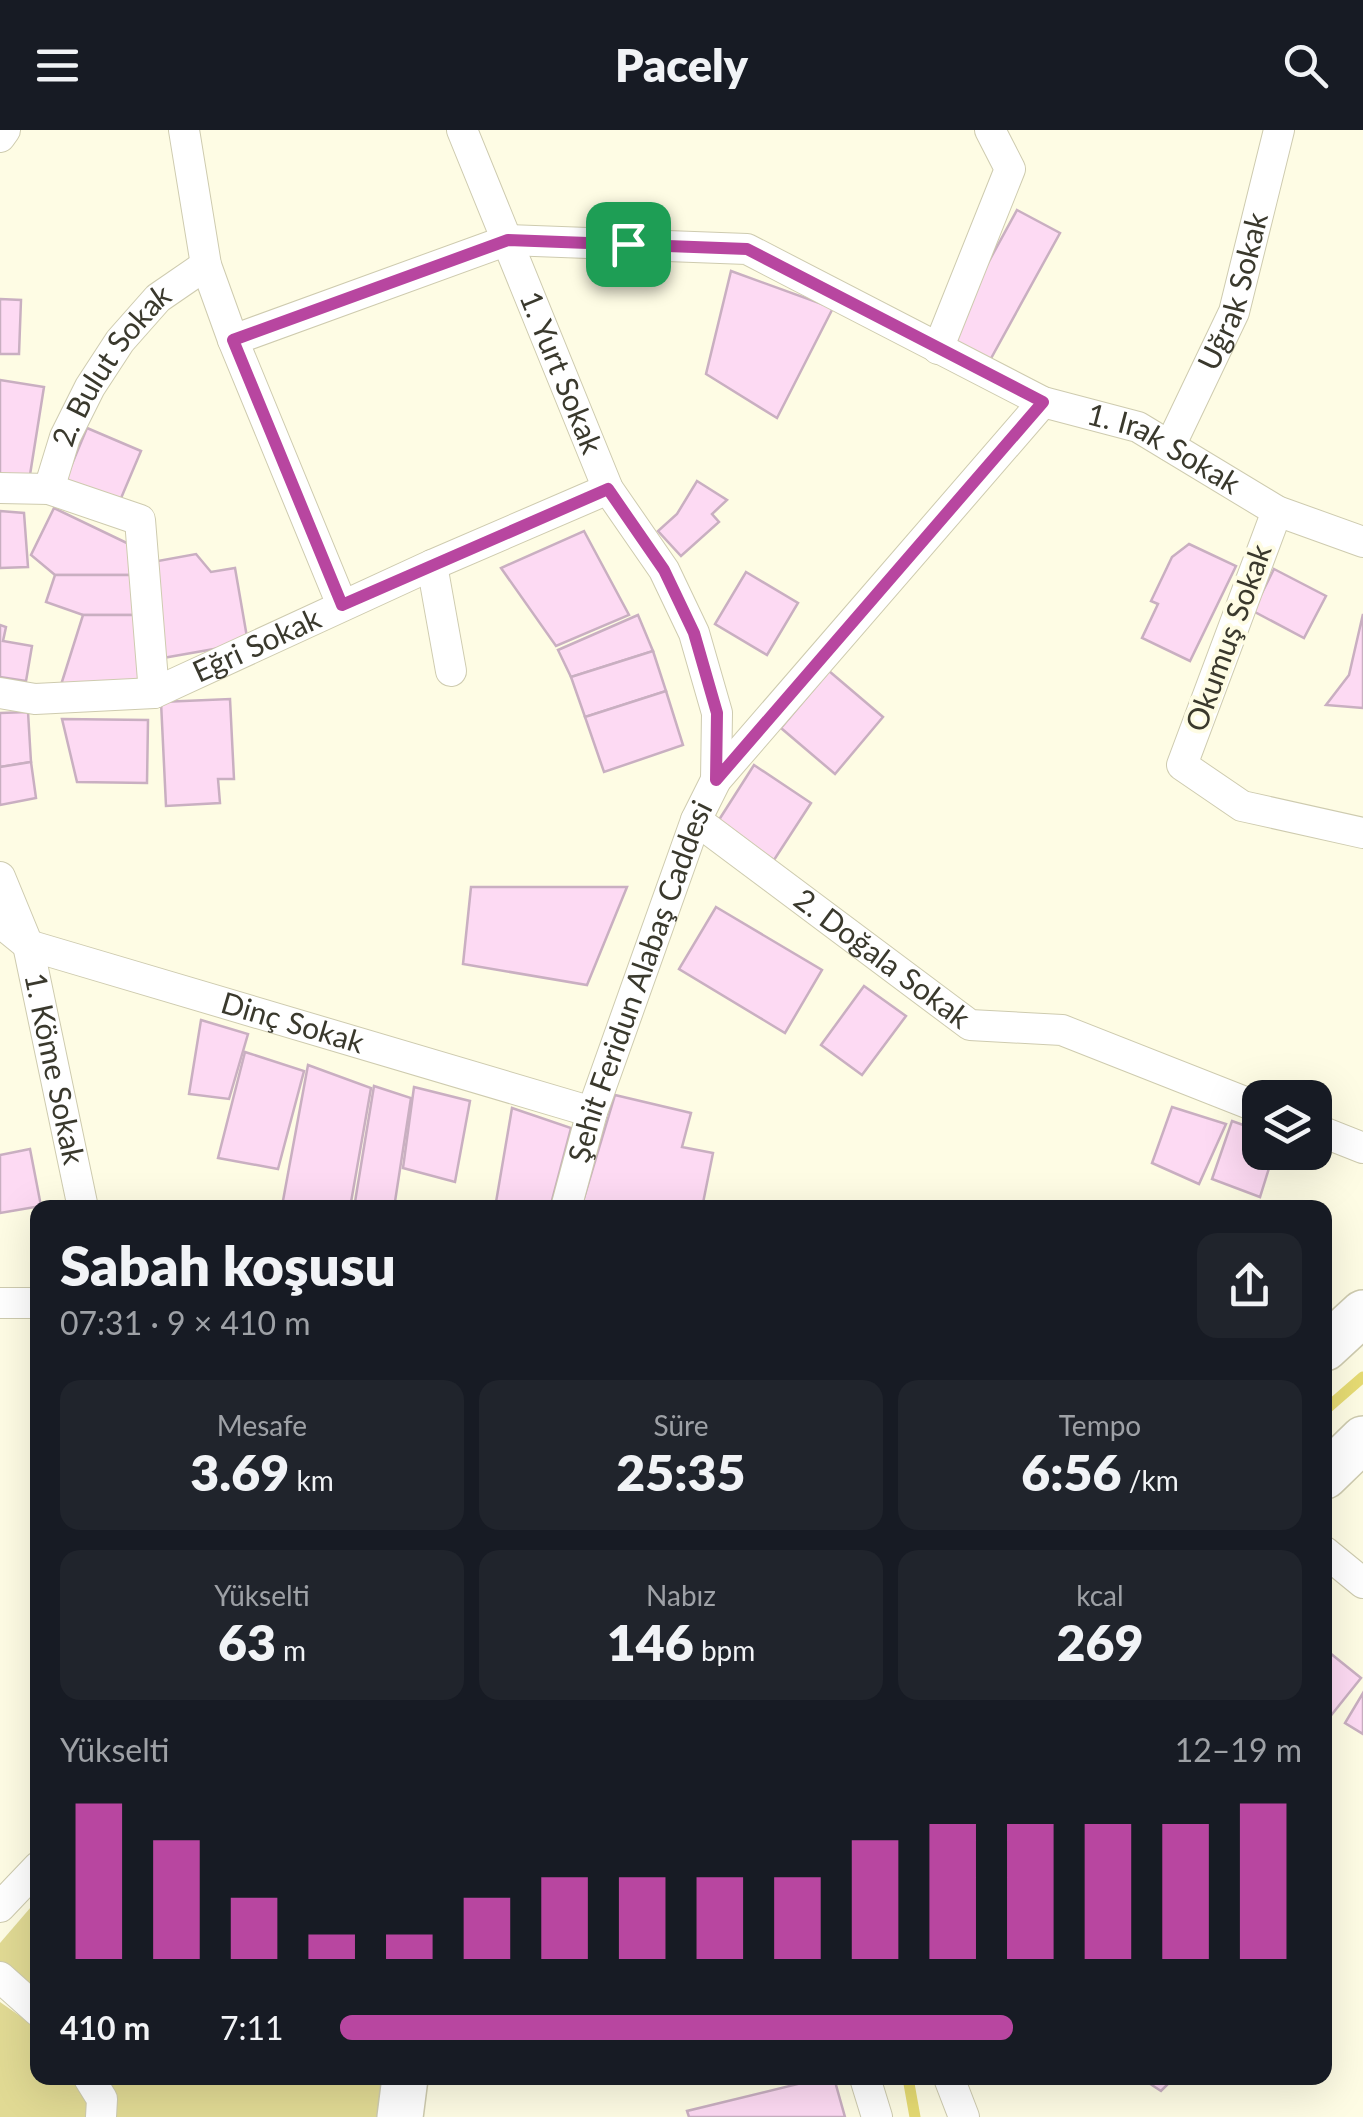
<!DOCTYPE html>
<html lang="tr">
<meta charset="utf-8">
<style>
body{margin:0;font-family:Lato,sans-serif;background:#20242c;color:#f1f3f6;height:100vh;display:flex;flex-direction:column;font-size:38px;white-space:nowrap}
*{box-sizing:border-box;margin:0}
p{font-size:32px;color:#9ea1a6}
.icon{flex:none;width:55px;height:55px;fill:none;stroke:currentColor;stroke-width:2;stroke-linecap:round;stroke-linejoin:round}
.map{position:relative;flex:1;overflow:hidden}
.side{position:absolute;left:30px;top:1070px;width:1302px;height:885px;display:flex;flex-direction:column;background:#171b24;border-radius:20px;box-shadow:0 10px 40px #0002}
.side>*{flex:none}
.fabs{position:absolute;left:1242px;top:950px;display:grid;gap:20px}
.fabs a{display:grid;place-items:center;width:90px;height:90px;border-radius:20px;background:#171b24;box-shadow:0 10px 40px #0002;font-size:50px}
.pin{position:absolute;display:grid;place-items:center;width:85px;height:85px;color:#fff;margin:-42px;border-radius:20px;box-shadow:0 5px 15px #0006}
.round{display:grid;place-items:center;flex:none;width:105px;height:105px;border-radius:20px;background:#20242c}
.overview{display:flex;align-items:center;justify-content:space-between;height:170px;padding:0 30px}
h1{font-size:55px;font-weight:800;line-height:75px}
.metrics{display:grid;grid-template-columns:repeat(3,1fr);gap:15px;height:170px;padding:10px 30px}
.metrics div{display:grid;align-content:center;border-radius:20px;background:#20242c;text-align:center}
.metrics b{font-size:50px;font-weight:800}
.metrics small{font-size:28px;font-weight:400}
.metrics p{font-size:28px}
.chart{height:280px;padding:20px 30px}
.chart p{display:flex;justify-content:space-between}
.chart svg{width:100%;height:180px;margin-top:10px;stroke:#b846a0;stroke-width:6}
ul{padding:0 30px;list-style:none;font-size:32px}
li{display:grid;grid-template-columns:160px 120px 1fr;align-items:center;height:75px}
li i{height:25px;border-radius:12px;background:#b846a0}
header{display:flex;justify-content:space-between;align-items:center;height:130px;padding:0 30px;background:#171b24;font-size:45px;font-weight:800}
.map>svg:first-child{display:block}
.green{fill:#e1da94}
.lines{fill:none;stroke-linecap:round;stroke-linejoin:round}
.stream{stroke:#e6db73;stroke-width:11}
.building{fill:#fddaf3;stroke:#c9afc1;stroke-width:2.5}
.street-casing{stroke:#cecbaf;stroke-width:32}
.secondary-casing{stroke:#cecbaf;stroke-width:48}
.street{stroke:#fff;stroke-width:30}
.secondary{stroke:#fff;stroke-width:45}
.route-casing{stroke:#fff;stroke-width:20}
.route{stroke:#b846a0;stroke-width:12}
.labels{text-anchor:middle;stroke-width:8;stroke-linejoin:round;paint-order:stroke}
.street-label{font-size:30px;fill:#3a392d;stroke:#fefce4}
</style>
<header><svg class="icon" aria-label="menu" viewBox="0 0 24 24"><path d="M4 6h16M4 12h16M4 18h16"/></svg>Pacely<svg class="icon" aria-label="search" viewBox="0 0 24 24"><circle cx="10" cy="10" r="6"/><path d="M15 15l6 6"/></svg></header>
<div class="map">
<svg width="1363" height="1987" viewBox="0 0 1363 1987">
<rect width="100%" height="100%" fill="#fefce4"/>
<g class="green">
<path d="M37 1770V1868L0 1835V1813Z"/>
<path d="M0 1872 37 1898 38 1948H77L89 1975 86 1987H0Z"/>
<path d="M107 1948H383L380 1987H114Z"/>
</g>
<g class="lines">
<g class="stream">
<path d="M1325 1280 1363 1247"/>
<path d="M908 1948 915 1987"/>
</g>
</g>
<g class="building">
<path d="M1017 80 1060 103 989 232 947 208Z"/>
<path d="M731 141 833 178 777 288 706 244Z"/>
<path d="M0 169 21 170 19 224H0Z"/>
<path d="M0 250 44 257 29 351 0 347Z"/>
<path d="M87 298 141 321 116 380 62 358Z"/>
<path d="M697 351 727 370 712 384 719 392 681 426 658 401 677 384Z"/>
<path d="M54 378 131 415 140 445H55L31 425Z"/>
<path d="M0 381 24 383 28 437 0 438Z"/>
<path d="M584 401 629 485 556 516 501 438Z"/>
<path d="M1189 414 1236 436 1190 531 1142 508 1158 474 1151 471 1172 427Z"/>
<path d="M196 424 211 442 235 438 248 513 163 528 147 433Z"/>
<path d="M1274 439 1326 466 1304 508 1253 481Z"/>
<path d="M746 442 798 473 767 525 715 494Z"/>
<path d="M55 445H140V485H83L46 472Z"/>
<path d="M1363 484V578L1326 575 1349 545Z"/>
<path d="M83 485H140L142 555 60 558Z"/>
<path d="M638 485 653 521 571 547 558 520Z"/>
<path d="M0 495 6 497 3 511 32 516 26 551 0 547Z"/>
<path d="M653 521 666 561 585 587 571 547Z"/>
<path d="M829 541 883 587 835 644 781 598Z"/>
<path d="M666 561 683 615 604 642 585 587Z"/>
<path d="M230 569 234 649H218L220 673 166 676 161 572Z"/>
<path d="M28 582 31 632 0 637V583Z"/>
<path d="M62 589 148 590 147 653 77 652Z"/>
<path d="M31 632 36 668 0 675V637Z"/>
<path d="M754 635 811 673 774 730 717 693Z"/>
<path d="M471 757H627L587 855 463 834Z"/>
<path d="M716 777 822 840 785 903 679 839Z"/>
<path d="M864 856 906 886 862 945 821 915Z"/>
<path d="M201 890 248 904 229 969 189 964Z"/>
<path d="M245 922 304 941 278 1039 218 1028Z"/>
<path d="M308 935 371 958 350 1078 282 1076Z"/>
<path d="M374 956 411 968 394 1078H354Z"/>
<path d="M414 957 470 971 455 1052 403 1038Z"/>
<path d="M615 965 691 983 682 1017 713 1023 702 1078H581Z"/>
<path d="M1172 977 1226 994 1199 1054 1152 1033Z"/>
<path d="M512 978 571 998 550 1078H495Z"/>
<path d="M1232 991 1260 1001V1022H1274L1260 1067 1212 1049Z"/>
<path d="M30 1019 41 1076 0 1083V1025Z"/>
<path d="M1325 1519 1361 1548 1325 1593Z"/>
<path d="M1363 1563V1604L1345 1593Z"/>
<path d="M822 1948H834L845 1987H689L687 1981Z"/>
<path d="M1141 1948H1174L1161 1961Z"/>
</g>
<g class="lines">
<g class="street-casing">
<g id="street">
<path d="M184 0 206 135 233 210 342 475"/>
<path id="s1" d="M462 0 608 359 664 440 694 503 717 583 716 650"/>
<path d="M0 7 5 0"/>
<path id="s2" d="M233 210 508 110 747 119 1043 272 1138 297 1277 381 1363 412"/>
<path d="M938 219 1010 39 990 0"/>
<path id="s3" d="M1170 316 1234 182 1279 0"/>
<path d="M0 358 49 359 140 390 154 563"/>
<path id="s4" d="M49 359 65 307 90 257 120 211 158 168 206 135"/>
<path d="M1277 381 1182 635 1242 676 1363 703"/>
<path d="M432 435 451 541"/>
<path id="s5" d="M0 563 35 569 154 563 432 435 608 359"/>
<path id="s6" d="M696 690 970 895 1062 900 1260 978"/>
<path id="s7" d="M0 747 28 815 83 1078"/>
<path id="s8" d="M0 792 28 815 592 982"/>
<path d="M1315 999 1363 1018"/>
<path id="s9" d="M566 1078 592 982 696 690 716 650 1043 272"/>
<path d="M0 1173H38"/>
<path d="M1325 1422 1363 1453"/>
<path d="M0 1777 38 1737"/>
<path d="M0 1847 38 1881"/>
<path d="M89 1948 102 1969 101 1987"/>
<path d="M865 1948 877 1987"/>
<path d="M949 1948 964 1987"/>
</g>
</g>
<g class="secondary-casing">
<g id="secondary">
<path d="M1325 1218 1363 1183"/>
<path d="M1325 1346 1363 1309"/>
<path d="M400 1987 405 1948"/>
</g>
</g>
<use href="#street" class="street"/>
<use href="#secondary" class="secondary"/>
</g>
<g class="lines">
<g class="route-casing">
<path id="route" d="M508 110 747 119 1043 272 716 650 717 583 694 503 664 440 608 359 342 475 233 210Z"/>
</g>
<use href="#route" class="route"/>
</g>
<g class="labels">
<g class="street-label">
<text dy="10" stroke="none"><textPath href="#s3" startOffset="168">Uğrak Sokak</textPath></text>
<text dy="10" stroke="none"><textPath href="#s4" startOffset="140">2. Bulut Sokak</textPath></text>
<text dy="10" stroke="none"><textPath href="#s1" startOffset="262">1. Yurt Sokak</textPath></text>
<text dy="10" stroke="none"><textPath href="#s2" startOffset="995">1. Irak Sokak</textPath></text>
<text transform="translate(1229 508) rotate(-70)" y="10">Okumuş Sokak</text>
<text dy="10" stroke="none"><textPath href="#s5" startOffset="268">Eğri Sokak</textPath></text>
<text dy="10" stroke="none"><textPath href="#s6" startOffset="232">2. Doğala Sokak</textPath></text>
<text dy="10" stroke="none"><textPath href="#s9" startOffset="238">Şehit Feridun Alabaş Caddesi</textPath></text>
<text dy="10" stroke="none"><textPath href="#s8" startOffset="312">Dinç Sokak</textPath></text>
<text dy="10" stroke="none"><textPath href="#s7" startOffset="200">1. Köme Sokak</textPath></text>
</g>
</g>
</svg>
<div class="fabs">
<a><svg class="icon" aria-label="layers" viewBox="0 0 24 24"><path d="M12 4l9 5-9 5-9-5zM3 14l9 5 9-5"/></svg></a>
</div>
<div class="pin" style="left:628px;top:114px;background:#1e9e55"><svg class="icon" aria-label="arrive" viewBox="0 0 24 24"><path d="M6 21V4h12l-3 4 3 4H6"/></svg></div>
<section class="side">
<div class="overview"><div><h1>Sabah koşusu</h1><p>07:31 · 9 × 410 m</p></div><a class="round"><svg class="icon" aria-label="share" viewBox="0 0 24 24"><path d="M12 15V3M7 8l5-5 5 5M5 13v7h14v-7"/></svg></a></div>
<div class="metrics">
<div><p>Mesafe</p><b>3.69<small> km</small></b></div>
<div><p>Süre</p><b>25:35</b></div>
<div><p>Tempo</p><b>6:56<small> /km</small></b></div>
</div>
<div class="metrics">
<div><p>Yükselti</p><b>63<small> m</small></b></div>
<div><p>Nabız</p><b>146<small> bpm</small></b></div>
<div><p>kcal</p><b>269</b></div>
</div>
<div class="chart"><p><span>Yükselti</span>12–19 m</p>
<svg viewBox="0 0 160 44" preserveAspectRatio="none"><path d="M5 44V6M15 44V15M25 44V29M35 44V38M45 44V38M55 44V29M65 44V24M75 44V24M85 44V24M95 44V24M105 44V15M115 44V11M125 44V11M135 44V11M145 44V11M155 44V6"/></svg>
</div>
<ul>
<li><b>410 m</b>7:11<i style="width:70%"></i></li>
</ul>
</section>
</div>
